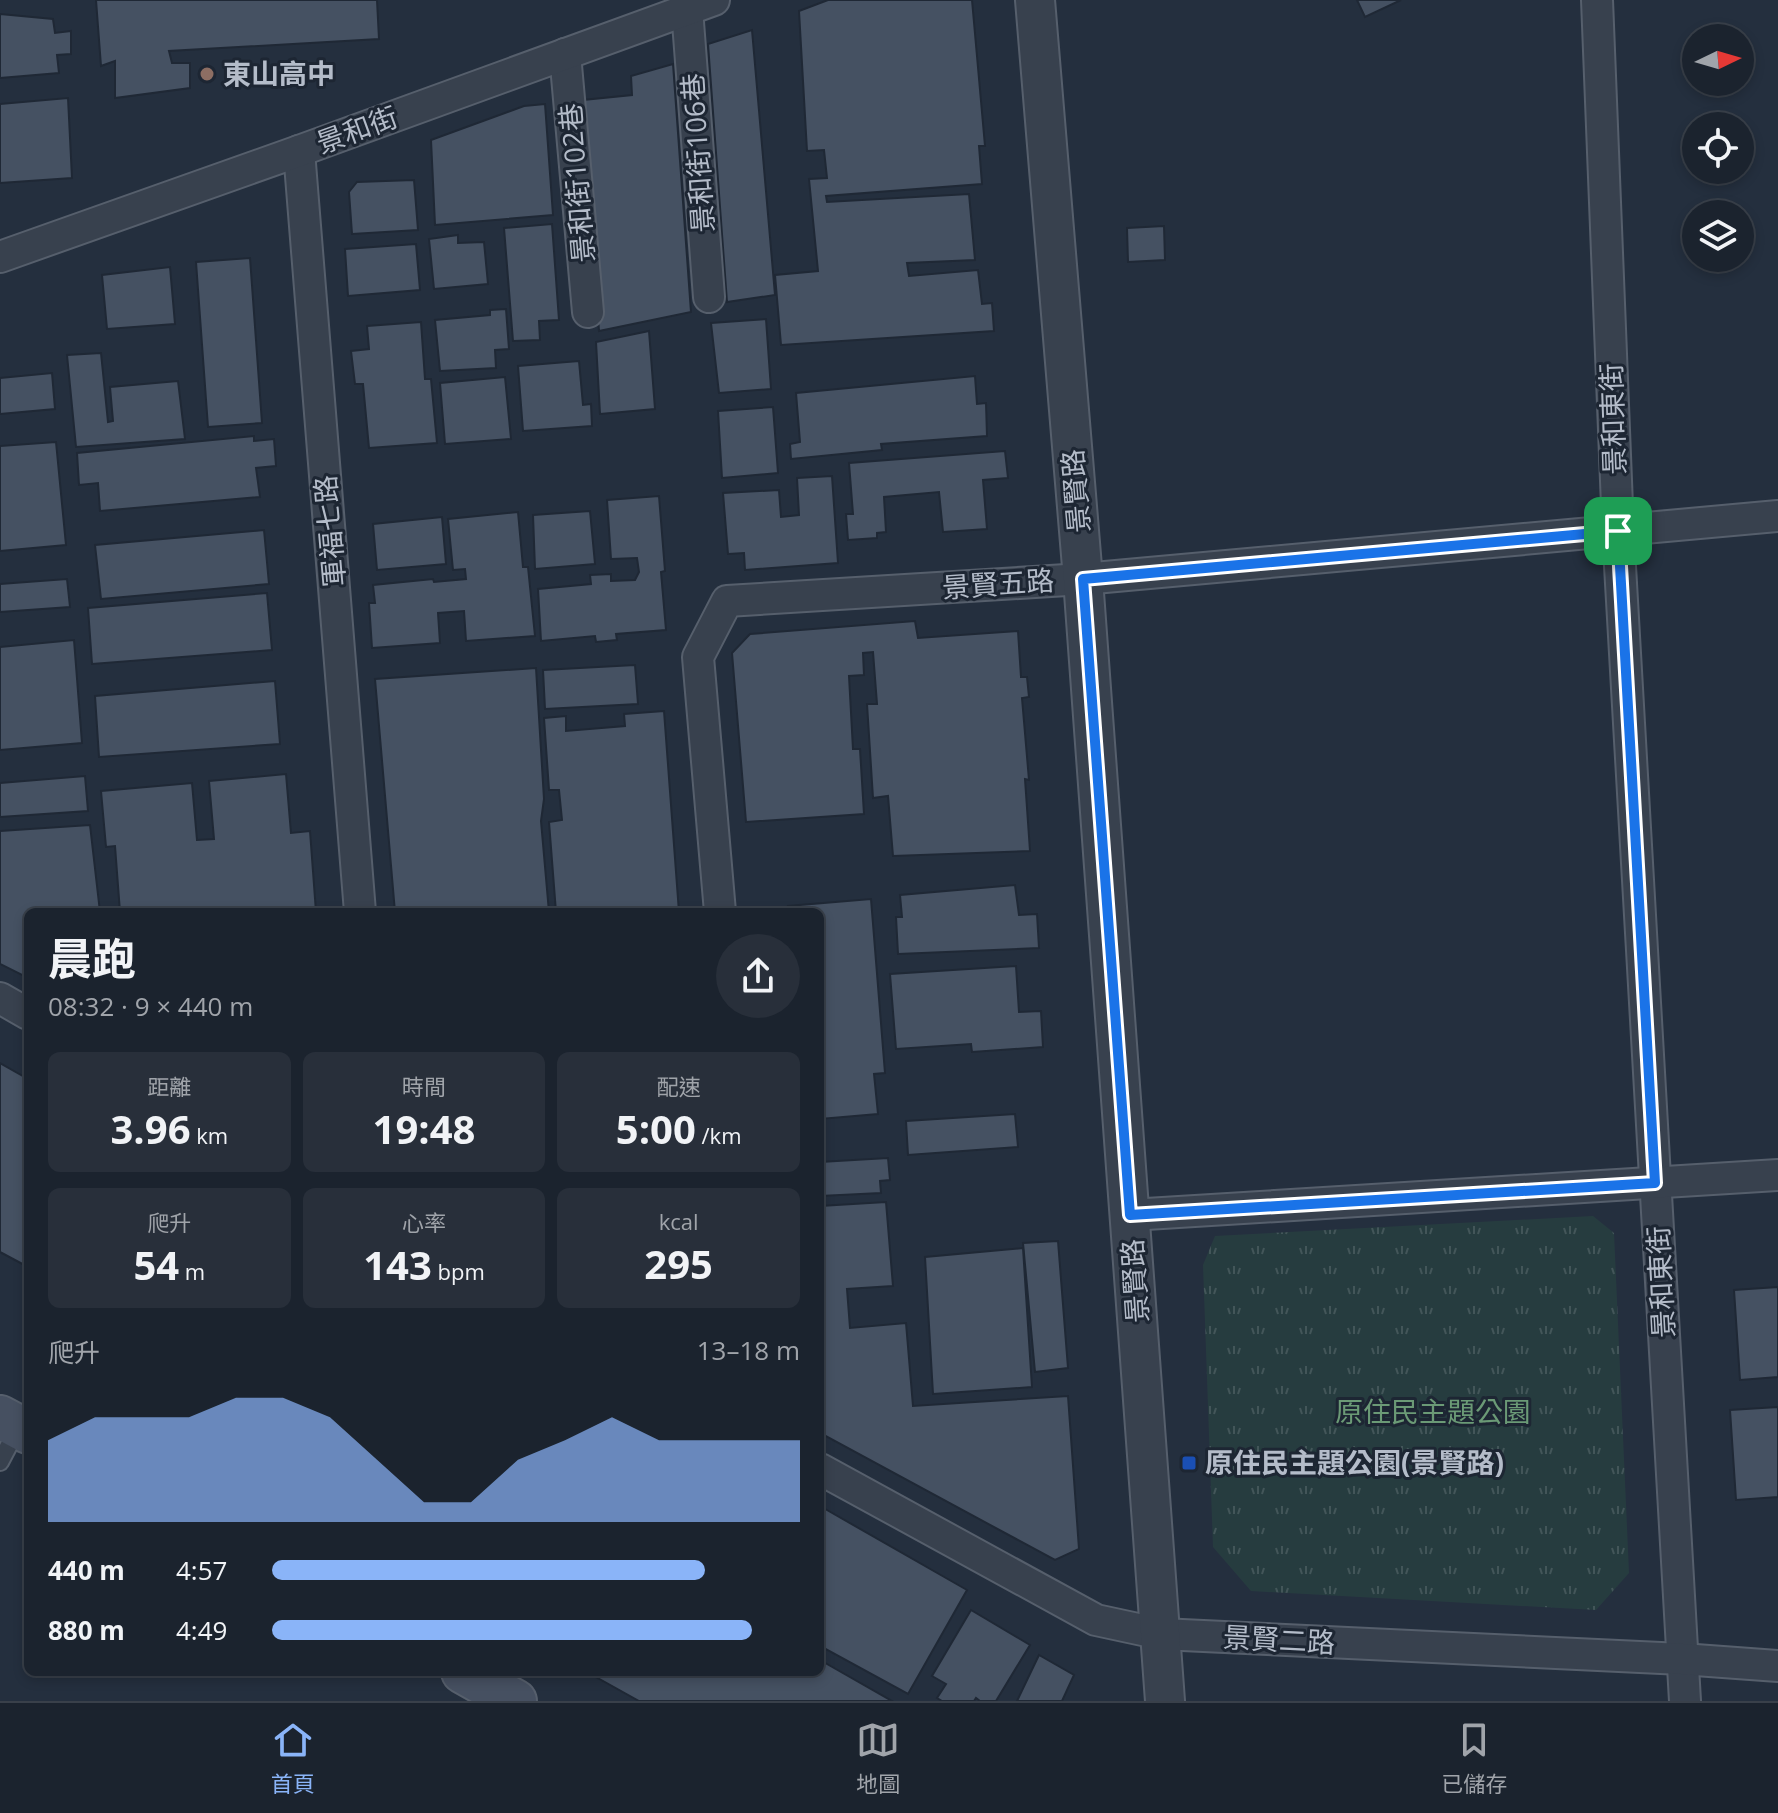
<!DOCTYPE html>
<html lang="zh-TW">
<meta charset="utf-8">
<style>
body{margin:0;font-family:"Open Sans","Noto Sans TC",sans-serif;background:#282f3a;color:#f1f3f6;height:100vh;display:flex;flex-direction:column;font-size:30px;white-space:nowrap}
*{box-sizing:border-box;margin:0}
p{font-size:26px;color:#a0a4aa}
.icon{flex:none;width:44px;height:44px;fill:none;stroke:currentColor;stroke-width:2;stroke-linecap:round;stroke-linejoin:round}
.map{position:relative;flex:1;overflow:hidden}
.drawer{position:absolute;left:24px;top:908px;width:800px;height:768px;display:flex;flex-direction:column;background:#1b232e;border-radius:12px;box-shadow:0 4px 12px #0003,0 0 0 2px #39404a}
.drawer>*{flex:none}
.needle{width:52px;rotate:85deg}
.tools{position:absolute;left:1682px;top:24px;display:grid;gap:16px}
.tools a{display:grid;place-items:center;width:72px;height:72px;border-radius:50%;background:#1b232e;box-shadow:0 4px 12px #0003,0 0 0 2px #39404a;font-size:40px}
.pin{position:absolute;display:grid;place-items:center;width:68px;height:68px;color:#fff;margin:-34px;border-radius:16px;box-shadow:0 4px 12px #0006}
.round{display:grid;place-items:center;flex:none;width:84px;height:84px;border-radius:42px;background:#282f3a}
.head{display:flex;align-items:center;justify-content:space-between;height:136px;padding:0 24px}
h1{font-size:44px;font-weight:700;line-height:60px}
.metrics{display:grid;grid-template-columns:repeat(3,1fr);gap:12px;height:136px;padding:8px 24px}
.metrics div{display:grid;align-content:center;border-radius:12px;background:#282f3a;text-align:center}
.metrics b{font-size:40px;font-weight:700}
.metrics small{font-size:22px;font-weight:400}
.metrics p{font-size:22px}
.chart{height:224px;padding:16px 24px}
.chart p{display:flex;justify-content:space-between}
.chart svg{width:100%;height:144px;margin-top:8px;fill:#8ab4f8;opacity:.7}
ul{padding:0 24px;list-style:none;font-size:26px}
li{display:grid;grid-template-columns:128px 96px 1fr;align-items:center;height:60px}
li i{height:20px;border-radius:10px;background:#8ab4f8}
.tabs{display:flex;justify-content:space-around;align-items:center;height:112px;border-top:2px solid #39404a;background:#1b232e;font-size:22px;color:#a0a4aa}
.tabs a{display:grid;justify-items:center;gap:4px}
.tabs .selected{color:#8ab4f8}
.map>svg:first-child{display:block}
.grass{fill:url(#grass-tufts)}
.building{fill:#455162;stroke:#1f2835;stroke-width:2}
.lines{fill:none;stroke-linecap:round;stroke-linejoin:round}
.service-casing{stroke:#565f6c;stroke-width:20}
.minor-casing{stroke:#565f6c;stroke-width:34}
.tertiary-casing{stroke:#565f6c;stroke-width:42}
.secondary-casing{stroke:#565f6c;stroke-width:46}
.service{stroke:#38414e;stroke-width:16}
.minor{stroke:#38414e;stroke-width:30}
.tertiary{stroke:#38414e;stroke-width:38}
.secondary{stroke:#465061;stroke-width:42}
.route-casing{stroke:#fff;stroke-width:16}
.route{stroke:#1a73e8;stroke-width:10}
.education-dot{fill:#8d6e63;stroke:#1d2633;stroke-width:3}
.transit-dot{fill:#1a4fb4;stroke:#1d2633;stroke-width:3}
.labels{text-anchor:middle;stroke-width:6;stroke-linejoin:round;paint-order:stroke}
.poi-label{font-size:28px;font-weight:bold;fill:#b4bcc9;stroke:#1d2633;text-anchor:start}
.street-label{font-size:28px;fill:#b4bcc9;stroke:#1d2633}
.park-label{font-size:28px;fill:#6b9a76;stroke:#1d2633}
</style>
<div class="map">
<svg width="1778" height="1701" viewBox="0 0 1778 1701">
<defs>
<pattern id="grass-tufts" width="24" height="20" patternUnits="userSpaceOnUse" patternTransform="scale(2)"><rect width="24" height="20" fill="#263c3f"/><path d="M3 7l-1-3M5 7V3M7 7l1-3M15 17l-1-3M17 17v-4M19 17l1-3" fill="none" stroke="#435659"/></pattern>
</defs>
<rect width="100%" height="100%" fill="#242f3e"/>
<path class="grass" d="M1593 1216 1614 1233 1629 1573 1596 1610 1251 1591 1213 1547 1203 1265 1215 1236Z"/>
<g class="building">
<path d="M96 0H377L379 39 169 51 172 63H190V88L115 98V61L101 66Z"/>
<path d="M828 0H972L985 146H979L982 184 826 196 827 202 969 194 975 260 907 263 909 276 978 270 982 304 992 303 994 331 781 345 775 275 818 271 809 179 827 178 824 150 807 151 799 11Z"/>
<path d="M1357 0H1401L1365 17Z"/>
<path d="M0 14 53 19 55 33 71 31V54L57 55 59 73 0 78Z"/>
<path d="M752 30 775 295 727 302 708 44Z"/>
<path d="M673 64 691 312 599 331 583 100 632 95 631 76Z"/>
<path d="M68 98 72 178 0 183V104Z"/>
<path d="M545 104 553 215 435 225 431 140 524 106Z"/>
<path d="M414 180 418 230 352 234 349 192 357 182Z"/>
<path d="M552 224 559 320 539 321 540 340 513 341 504 228Z"/>
<path d="M1164 226 1165 260 1128 262 1127 228Z"/>
<path d="M458 235V243L484 242 488 284 434 289 429 239Z"/>
<path d="M416 244 420 290 348 296 345 249Z"/>
<path d="M250 258 262 423 208 427 196 262Z"/>
<path d="M170 267 175 324 107 329 102 275Z"/>
<path d="M506 309 509 349 495 350 496 368 440 371 435 320 490 315V310Z"/>
<path d="M766 319 771 389 719 393 711 323Z"/>
<path d="M421 322 425 379H431L437 443 369 448 363 384H355L351 351 369 349 367 326Z"/>
<path d="M649 331 655 409 600 414 596 342Z"/>
<path d="M101 353 108 422 113 421 110 387 178 381 185 439 76 447 67 355Z"/>
<path d="M579 361 583 405 591 404 592 426 523 431 518 366Z"/>
<path d="M52 373 55 409 0 414V378Z"/>
<path d="M975 376 977 404 986 403 987 436 881 444 882 450 791 459 790 444 800 442 796 393Z"/>
<path d="M505 377 511 439 445 444 440 383Z"/>
<path d="M773 407 778 473 722 478 718 411Z"/>
<path d="M254 436V441L274 439 276 466 256 468 260 497 100 511 98 483 79 485 77 453Z"/>
<path d="M56 442 66 545 0 551V446Z"/>
<path d="M1005 451 1008 478 983 480 987 529 943 532 939 492 884 497 886 532 877 533V538L848 540 846 514H853L849 463Z"/>
<path d="M832 476 838 563 745 570 744 553 728 554 723 493 779 490 781 517 799 515 797 478Z"/>
<path d="M659 496 665 571 661 572 666 630 616 634 617 640 596 642 595 636 541 641 538 589 591 584 590 575 611 574V581L635 580 639 572 637 558 611 559 607 500Z"/>
<path d="M590 511 595 564 535 569 533 515Z"/>
<path d="M518 512 523 567H528L535 636 466 641 464 611 438 613 440 643 372 648 369 603H375L373 585 433 579 434 582 466 579 465 569 453 570 448 519Z"/>
<path d="M442 517 446 564 377 570 373 524Z"/>
<path d="M264 530 269 584 101 599 95 545Z"/>
<path d="M67 579 70 607 0 612V584Z"/>
<path d="M267 593 272 650 92 664 88 608Z"/>
<path d="M915 621 918 638 1018 631 1021 677H1027L1029 697 1022 698 1029 780 1025 779 1030 851 893 856 888 796 873 798 867 704H877L873 652 863 653 864 675 849 676 853 749H860L864 814 746 822 732 653 750 634Z"/>
<path d="M74 640 82 743 0 750V647Z"/>
<path d="M635 665 638 704 545 709 543 670Z"/>
<path d="M536 668 544 799 541 821 549 912H395L375 679Z"/>
<path d="M275 681 280 744 99 757 95 696Z"/>
<path d="M664 711 679 912H556L549 822 562 820 559 790H549L544 718 566 716V731L625 726 624 714Z"/>
<path d="M286 774 291 833 310 831 316 912H120L115 846 106 847 101 791 192 783 197 840 214 839 209 781Z"/>
<path d="M85 776 88 811 0 817V783Z"/>
<path d="M90 825 100 912H28V978L0 964V831Z"/>
<path d="M1015 885 1019 915 1037 914 1039 948 898 954 896 917H902L900 895Z"/>
<path d="M871 899 885 1073 874 1074 878 1114 820 1119V912H789L788 906Z"/>
<path d="M1016 966 1019 1012 1041 1011 1043 1047 972 1052 971 1044 896 1049 890 974Z"/>
<path d="M0 1063 28 1079V1267L0 1252Z"/>
<path d="M1015 1114 1018 1147 908 1155 906 1121Z"/>
<path d="M888 1158 890 1180 880 1181 881 1193 820 1196V1162Z"/>
<path d="M886 1202 893 1286 847 1289 850 1328 906 1323 913 1406 1068 1396 1079 1549 1055 1560 820 1433V1206Z"/>
<path d="M1058 1241 1068 1368 1035 1372 1023 1243Z"/>
<path d="M1023 1248 1032 1387 933 1394 925 1257Z"/>
<path d="M1778 1287V1377L1740 1380 1734 1290Z"/>
<path d="M1778 1407V1497L1736 1500 1730 1410Z"/>
<path d="M820 1506 967 1590 908 1694 820 1646Z"/>
<path d="M971 1610 1030 1645 996 1701H980L976 1698 974 1701H942L937 1698 946 1684 932 1676Z"/>
<path d="M1039 1655 1074 1675 1062 1701H1017Z"/>
<path d="M820 1660 892 1701H639L587 1672H820Z"/>
</g>
<g class="lines">
<g class="service-casing">
<path id="service" d="M0 1462 18 1428"/>
</g>
<g class="minor-casing">
<g id="minor">
<path d="M1597 0 1618 531 1685 1701"/>
<path d="M687 9 709 297"/>
<path d="M565 54 588 312"/>
<path d="M299 151 360 912"/>
<path d="M0 257 299 151 714 0"/>
<path d="M720 912 698 657 727 601 1083 579 1778 516"/>
<path d="M0 998 28 1014"/>
<path d="M1130 1215 1778 1175"/>
<path d="M820 1469 1096 1620 1161 1634 1682 1659 1778 1666"/>
</g>
</g>
<g class="tertiary-casing">
<path id="tertiary" d="M1035 0 1083 579 1165 1701"/>
</g>
<g class="secondary-casing">
<g id="secondary">
<path d="M0 1417 28 1432"/>
<path d="M463 1672 515 1701"/>
</g>
</g>
<use href="#service" class="service"/>
<use href="#minor" class="minor"/>
<use href="#tertiary" class="tertiary"/>
<use href="#secondary" class="secondary"/>
</g>
<g class="lines">
<g class="route-casing">
<path id="route" d="M1618 531 1655 1183 1130 1215 1083 579Z"/>
</g>
<use href="#route" class="route"/>
</g>
<circle class="education-dot" cx="207" cy="74" r="8"/>
<rect class="transit-dot" x="1181" y="1455" width="16" height="16" rx="4"/>
<g class="labels">
<g class="poi-label">
<text x="223" y="84">東山高中</text>
<text x="1205" y="1473">原住民主題公園(景賢路)</text>
</g>
<g class="street-label">
<text transform="translate(357 130) rotate(-20)" y="10">景和街</text>
<text transform="translate(698 153) rotate(-94)" y="10">景和街106巷</text>
<text transform="translate(577 183) rotate(-95)" y="10">景和街102巷</text>
<text transform="translate(1613 419) rotate(-92)" y="10">景和東街</text>
<text transform="translate(1076 491) rotate(-95)" y="10">景賢路</text>
<text transform="translate(330 531) rotate(-95)" y="10">軍福七路</text>
<text transform="translate(998 584) rotate(-4)" y="10">景賢五路</text>
<text transform="translate(1135 1281) rotate(-94)" y="10">景賢路</text>
<text transform="translate(1661 1282) rotate(-93)" y="10">景和東街</text>
<text transform="translate(1279 1640) rotate(3)" y="10">景賢二路</text>
</g>
<g class="park-label">
<text x="1433" y="1422">原住民主題公園</text>
</g>
</g>
</svg>
<div class="tools">
<a><svg class="needle" viewBox="-14 -14 28 28"><path d="M0-13l5 13h-10z" fill="#e53935"/><path d="M0 13l5-13h-10z" fill="#a0a4aa"/></svg></a>
<a><svg class="icon" aria-label="locate" viewBox="0 0 24 24"><circle cx="12" cy="12" r="6"/><path d="M12 2v4M12 18v4M2 12h4M18 12h4"/></svg></a>
<a><svg class="icon" aria-label="layers" viewBox="0 0 24 24"><path d="M12 4l9 5-9 5-9-5zM3 14l9 5 9-5"/></svg></a>
</div>
<div class="pin" style="left:1618px;top:531px;background:#1e9e55"><svg class="icon" aria-label="arrive" viewBox="0 0 24 24"><path d="M6 21V4h12l-3 4 3 4H6"/></svg></div>
<section class="drawer">
<div class="head"><div><h1>晨跑</h1><p>08:32 · 9 × 440 m</p></div><a class="round"><svg class="icon" aria-label="share" viewBox="0 0 24 24"><path d="M12 15V3M7 8l5-5 5 5M5 13v7h14v-7"/></svg></a></div>
<div class="metrics">
<div><p>距離</p><b>3.96<small> km</small></b></div>
<div><p>時間</p><b>19:48</b></div>
<div><p>配速</p><b>5:00<small> /km</small></b></div>
</div>
<div class="metrics">
<div><p>爬升</p><b>54<small> m</small></b></div>
<div><p>心率</p><b>143<small> bpm</small></b></div>
<div><p>kcal</p><b>295</b></div>
</div>
<div class="chart"><p><span>爬升</span>13–18 m</p>
<svg viewBox="0 0 160 44" preserveAspectRatio="none"><path d="M0 44V19L10 12L20 12L30 12L40 6L50 6L60 12L70 25L80 38L90 38L100 25L110 19L120 12L130 19L140 19L150 19L160 19V44z"/></svg>
</div>
<ul>
<li><b>440 m</b>4:57<i style="width:82%"></i></li>
<li><b>880 m</b>4:49<i style="width:91%"></i></li>
</ul>
</section>
</div>
<nav class="tabs">
<a class="selected"><svg class="icon" aria-label="home" viewBox="0 0 24 24"><path d="M3 11l9-7 9 7M6 9v11h12V9"/></svg>首頁</a>
<a><svg class="icon" aria-label="map" viewBox="0 0 24 24"><path d="M3 6l6-2 6 2 6-2v14l-6 2-6-2-6 2zM9 4v14M15 6v14"/></svg>地圖</a>
<a><svg class="icon" aria-label="saved" viewBox="0 0 24 24"><path d="M7 4h10v16l-5-4-5 4z"/></svg>已儲存</a>
</nav>
